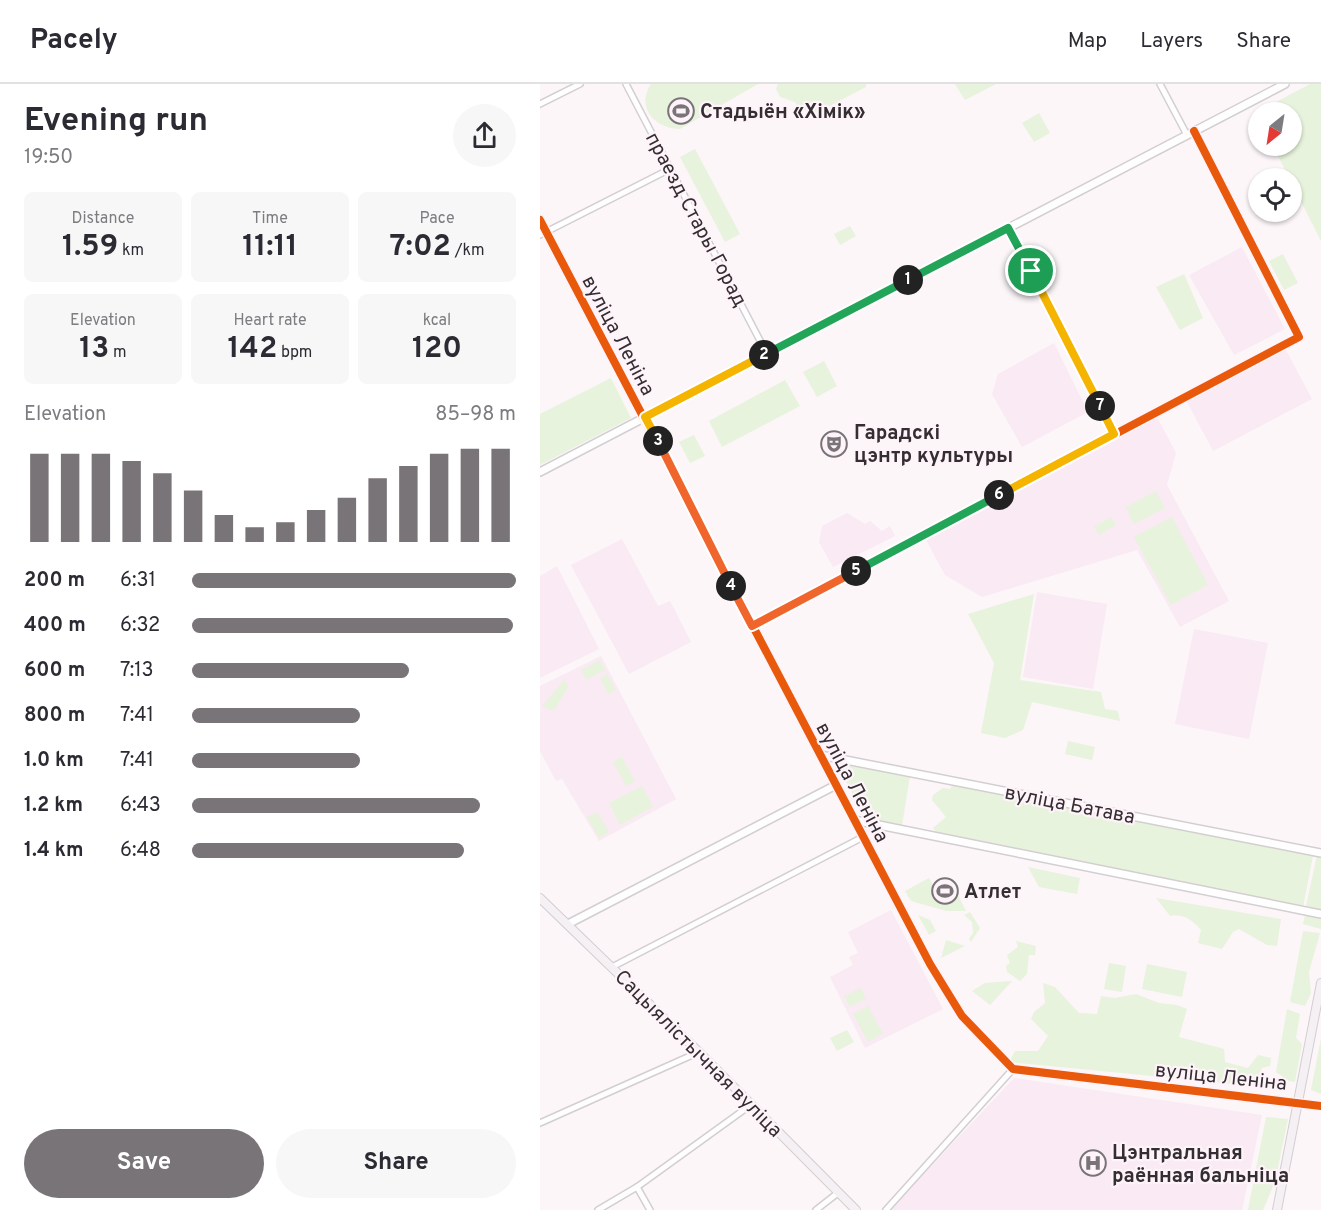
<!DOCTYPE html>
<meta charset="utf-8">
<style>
body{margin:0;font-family:Overpass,sans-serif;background:#f7f7f7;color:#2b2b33;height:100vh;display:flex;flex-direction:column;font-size:22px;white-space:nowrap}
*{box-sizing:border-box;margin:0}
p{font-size:20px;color:#7c7c81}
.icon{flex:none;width:33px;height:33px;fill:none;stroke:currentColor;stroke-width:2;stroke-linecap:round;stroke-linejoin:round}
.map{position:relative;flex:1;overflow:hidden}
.drawer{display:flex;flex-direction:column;background:#fff;width:540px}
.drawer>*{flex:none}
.needle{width:39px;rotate:210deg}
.controls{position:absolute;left:708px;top:18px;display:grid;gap:12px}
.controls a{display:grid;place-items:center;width:54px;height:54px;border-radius:50%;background:#fff;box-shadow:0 2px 4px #0004;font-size:30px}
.pin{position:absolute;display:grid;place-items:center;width:51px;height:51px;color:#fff;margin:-26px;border:3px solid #fff;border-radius:50%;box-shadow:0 2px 6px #0007}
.km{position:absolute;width:30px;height:30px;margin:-15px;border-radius:50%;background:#222;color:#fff;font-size:16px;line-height:30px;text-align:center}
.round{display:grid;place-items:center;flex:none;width:63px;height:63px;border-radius:32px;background:#f7f7f7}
.summary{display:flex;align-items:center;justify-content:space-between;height:102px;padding:0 24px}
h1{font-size:33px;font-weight:700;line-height:45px}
.figures{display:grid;grid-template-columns:repeat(3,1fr);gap:9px;height:102px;padding:6px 24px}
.figures div{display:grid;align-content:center;border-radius:9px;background:#f7f7f7;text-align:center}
.figures b{font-size:30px;font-weight:700}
.figures small{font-size:16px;font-weight:400}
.figures p{font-size:16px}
.chart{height:168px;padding:12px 24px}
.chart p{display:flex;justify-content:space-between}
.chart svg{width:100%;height:108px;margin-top:6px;stroke:#797477;stroke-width:6}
.primary-button{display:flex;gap:12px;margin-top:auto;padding:12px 24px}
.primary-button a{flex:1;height:69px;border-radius:36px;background:#797477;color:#fff;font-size:24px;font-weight:700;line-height:69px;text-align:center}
.primary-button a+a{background:#f7f7f7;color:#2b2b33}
ul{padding:0 24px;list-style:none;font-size:20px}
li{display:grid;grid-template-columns:96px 72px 1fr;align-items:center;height:45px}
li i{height:15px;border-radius:8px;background:#797477}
header{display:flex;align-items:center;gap:36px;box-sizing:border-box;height:84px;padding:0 30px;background:#fff;border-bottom:2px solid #e1e1e2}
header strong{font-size:28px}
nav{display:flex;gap:33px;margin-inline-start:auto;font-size:21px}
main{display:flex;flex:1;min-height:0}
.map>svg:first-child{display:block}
.built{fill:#f9eaf3}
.green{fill:#e7f3dc}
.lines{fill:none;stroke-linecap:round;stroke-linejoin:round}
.minor-casing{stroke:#d3ced1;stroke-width:8}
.tertiary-casing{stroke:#d3ced1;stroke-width:10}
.secondary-casing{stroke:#d3ced1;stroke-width:10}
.minor{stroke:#fffefe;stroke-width:5}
.tertiary{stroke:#fffefe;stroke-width:7}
.secondary{stroke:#f4f0f3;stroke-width:8}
.cycleway-casing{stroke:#fff3fa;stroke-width:11}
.cycleway{stroke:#e8590c;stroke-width:8}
.split-1-casing{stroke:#fff;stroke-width:12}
.split-2-casing{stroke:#fff;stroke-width:12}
.split-3-casing{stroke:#fff;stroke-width:12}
.split-4-casing{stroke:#fff;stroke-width:12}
.split-5-casing{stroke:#fff;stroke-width:12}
.split-6-casing{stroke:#fff;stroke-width:12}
.split-7-casing{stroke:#fff;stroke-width:12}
.split-8-casing{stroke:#fff;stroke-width:12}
.split-1{stroke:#22a559;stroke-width:8}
.split-2{stroke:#22a559;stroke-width:8}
.split-3{stroke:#f5b400;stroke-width:8}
.split-4{stroke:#f0652b;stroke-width:8}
.split-5{stroke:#f0652b;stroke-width:8}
.split-6{stroke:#22a559;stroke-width:8}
.split-7{stroke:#f5b400;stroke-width:8}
.split-8{stroke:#f5b400;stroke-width:8}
.labels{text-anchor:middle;stroke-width:4.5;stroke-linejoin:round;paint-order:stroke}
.poi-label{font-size:20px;font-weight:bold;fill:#332e31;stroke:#fff3fa;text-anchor:start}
.street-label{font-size:20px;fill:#332e31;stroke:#fff3fa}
</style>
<header>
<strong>Pacely</strong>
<nav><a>Map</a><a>Layers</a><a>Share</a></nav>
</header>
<main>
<section class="drawer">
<div class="summary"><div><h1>Evening run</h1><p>19:50</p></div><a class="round"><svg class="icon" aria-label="share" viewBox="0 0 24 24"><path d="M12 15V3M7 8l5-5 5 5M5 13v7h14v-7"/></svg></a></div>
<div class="figures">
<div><p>Distance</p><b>1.59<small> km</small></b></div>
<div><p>Time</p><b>11:11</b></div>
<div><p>Pace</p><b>7:02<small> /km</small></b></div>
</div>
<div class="figures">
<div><p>Elevation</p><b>13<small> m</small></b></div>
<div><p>Heart rate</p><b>142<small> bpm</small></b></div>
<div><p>kcal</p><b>120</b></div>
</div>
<div class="chart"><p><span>Elevation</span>85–98 m</p>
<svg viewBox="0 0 160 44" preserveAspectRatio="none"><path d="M5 44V8M15 44V8M25 44V8M35 44V11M45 44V16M55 44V23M65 44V33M75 44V38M85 44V36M95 44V31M105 44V26M115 44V18M125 44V13M135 44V8M145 44V6M155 44V6"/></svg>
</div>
<ul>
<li><b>200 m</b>6:31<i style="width:100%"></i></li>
<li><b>400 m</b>6:32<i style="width:99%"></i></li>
<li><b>600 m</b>7:13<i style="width:67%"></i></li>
<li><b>800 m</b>7:41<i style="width:52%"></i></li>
<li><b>1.0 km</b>7:41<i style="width:52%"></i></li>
<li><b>1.2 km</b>6:43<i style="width:89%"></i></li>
<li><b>1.4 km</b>6:48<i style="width:84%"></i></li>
</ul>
<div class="primary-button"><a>Save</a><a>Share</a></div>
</section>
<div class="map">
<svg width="781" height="1126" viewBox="0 0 781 1126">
<rect width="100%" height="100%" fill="#fcf6f9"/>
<g class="built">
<path d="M702 163 745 245 694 271 649 191Z"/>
<path d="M514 259 548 328 482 363 452 310 458 290Z"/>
<path d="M746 266 772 315 673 367 647 318Z"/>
<path d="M616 331 636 369 627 401 689 517 640 543 597 466 442 513 405 491 385 454Z"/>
<path d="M307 429 325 440 330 437 342 447 350 442 355 452 293 483 279 458 282 442Z"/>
<path d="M82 455 118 522 130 517 151 558 89 590 31 481Z"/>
<path d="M17 482 59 565 0 594V492Z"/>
<path d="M497 508 567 520 553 605 483 593Z"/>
<path d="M654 545 728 559 709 655 635 640Z"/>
<path d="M61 572 136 715 59 757 22 695 16 697 0 667V602Z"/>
<path d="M351 826 403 925 325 964 290 893 313 881 309 873 318 869 308 848Z"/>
<path d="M474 994 722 1031 702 1126H350Z"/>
</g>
<g class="green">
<path d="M111 0H218L140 45C116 45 95 24 111 0Z"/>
<path d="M238 0H326V3L276 29 259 25 255 18 240 13 236 5Z"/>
<path d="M415 0H456L425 16Z"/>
<path d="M770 0H781V157L733 62H752V28H718V33V31L719 27Z"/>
<path d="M499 29 510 49 494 58 482 39Z"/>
<path d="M155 65 200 150 185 158 140 73Z"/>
<path d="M310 142 316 152 300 161 294 150Z"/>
<path d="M743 170 758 199 744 206 729 177Z"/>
<path d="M644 190 663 234 640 246 616 203Z"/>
<path d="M284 277 297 302 277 313 263 288Z"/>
<path d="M71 294 91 334 0 381V330Z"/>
<path d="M245 296 260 322 182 363 169 337Z"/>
<path d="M154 351 165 372 150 379 139 358Z"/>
<path d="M616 407 625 424 594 440 586 423Z"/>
<path d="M571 433 576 441 559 451 554 443Z"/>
<path d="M632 433 668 501 631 521 594 453Z"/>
<path d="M494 510 480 596 561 608 565 625 578 627 580 637 492 618 483 646 465 654 441 649 454 579 428 530Z"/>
<path d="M60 576 65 586 46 596 41 586Z"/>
<path d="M67 590 76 606 68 610 60 594Z"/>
<path d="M25 595 28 603 14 627 2 622Z"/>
<path d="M528 657 555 663 552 676 525 670Z"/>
<path d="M82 673 95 697 86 702 73 678Z"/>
<path d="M296 678 370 692 362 741 325 734Z"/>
<path d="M413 700 773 772 763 823 399 752 393 744 406 733 392 716 393 711 403 704 410 705Z"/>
<path d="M102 702 113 723 80 741 69 719Z"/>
<path d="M57 728 69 748 59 754 47 733Z"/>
<path d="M777 771 781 772V826L766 822Z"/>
<path d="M488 783 540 794 537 810 499 803Z"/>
<path d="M389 794 404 820 418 811 426 827H406L371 817 365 807Z"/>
<path d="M616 814 741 835 737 862 727 861 699 845 693 848 682 865 658 859 661 846C651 835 644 830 630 832Z"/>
<path d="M430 828 440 844 431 858 429 855 433 849 432 838 424 831Z"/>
<path d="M378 831 390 836 396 847 389 851Z"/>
<path d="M765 831 781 835V845L763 840Z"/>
<path d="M763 847 780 849 769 888 771 909 765 922 750 918Z"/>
<path d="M406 856 425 862 401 874Z"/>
<path d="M476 857 496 862 495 871H489L487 890 480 897 467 888 466 882 470 879 467 871 478 863Z"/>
<path d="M569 879 586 882 582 908 564 905Z"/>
<path d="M607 880 647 888 642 913 602 905Z"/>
<path d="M472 897 450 921 432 907 445 899Z"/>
<path d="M503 899 515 903 539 929 557 930 561 912 575 914 596 910 619 919 637 921 647 925 639 953 684 965 685 978 708 984 718 971 731 974 730 982 722 984 720 991 726 993 725 1003 469 978 475 967H498L508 952 491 935 494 928 505 919Z"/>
<path d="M321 904 326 915 310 923 304 912Z"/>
<path d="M328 922 343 950 328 958 313 930Z"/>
<path d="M747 925 760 930 756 954 762 960 755 998 749 997 736 988Z"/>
<path d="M307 946 314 958 297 967 290 954Z"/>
<path d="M781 954V1010L771 1006Z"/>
<path d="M726 1033 748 1035 735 1098 723 1126H708Z"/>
</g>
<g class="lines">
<g class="minor-casing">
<g id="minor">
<path d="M86 0 227 270"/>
<path d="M620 0 647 51"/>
<path d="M0 20 40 0"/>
<path d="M469 144 574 350"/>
<path d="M0 151 130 85"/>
<path d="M212 542 759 253 654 47"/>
<path d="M72 883 323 753"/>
<path d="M0 1039 159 968"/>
<path d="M97 1103 110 1126"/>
<path d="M58 1126 97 1103 212 1020"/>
<path d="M276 1126 299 1108"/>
<path d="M346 1126 473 985"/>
</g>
</g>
<g class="tertiary-casing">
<g id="tertiary">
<path d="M0 136 390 880 422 932 473 985 781 1022"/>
<path d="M0 388 745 0"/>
<path d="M280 671 781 769"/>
<path d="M314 736 781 830"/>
<path d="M28 840 296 701"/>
</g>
</g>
<g class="secondary-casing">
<g id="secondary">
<path d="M0 814 159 968 316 1126"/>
<path d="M737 1126 781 899"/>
</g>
</g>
<use href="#minor" class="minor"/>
<use href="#tertiary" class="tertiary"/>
<use href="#secondary" class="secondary"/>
<g class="cycleway-casing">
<g id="cycleway">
<path d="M0 136 390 880 422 932 473 985 781 1022"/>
<path d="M212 542 759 253 654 47"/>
</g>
</g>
<use href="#cycleway" class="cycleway"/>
</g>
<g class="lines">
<g class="split-1-casing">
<path id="split-1" d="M368 196 468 144 491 187"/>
</g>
<g class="split-2-casing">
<path id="split-2" d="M224 271 368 196"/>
</g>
<g class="split-3-casing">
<path id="split-3" d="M118 357 105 333 224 271"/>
</g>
<g class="split-4-casing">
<path id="split-4" d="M118 357 191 502"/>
</g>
<g class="split-5-casing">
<path id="split-5" d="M191 502 212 542 316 487"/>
</g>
<g class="split-6-casing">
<path id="split-6" d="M316 487 459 411"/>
</g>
<g class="split-7-casing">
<path id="split-7" d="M459 411 574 350 560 322"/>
</g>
<g class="split-8-casing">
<path id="split-8" d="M491 187 560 322"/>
</g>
<use href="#split-1" class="split-1"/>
<use href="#split-2" class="split-2"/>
<use href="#split-3" class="split-3"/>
<use href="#split-4" class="split-4"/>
<use href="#split-5" class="split-5"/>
<use href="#split-6" class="split-6"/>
<use href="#split-7" class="split-7"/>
<use href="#split-8" class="split-8"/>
</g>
<defs>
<g id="stadium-ring" transform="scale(1.35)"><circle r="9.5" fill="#fff3fa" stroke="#797477" stroke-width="1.5"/><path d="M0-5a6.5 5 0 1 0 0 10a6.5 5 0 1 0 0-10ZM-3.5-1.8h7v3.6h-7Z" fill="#797477"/></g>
<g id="theatre-ring" transform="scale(1.35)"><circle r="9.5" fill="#fff3fa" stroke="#797477" stroke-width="1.5"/><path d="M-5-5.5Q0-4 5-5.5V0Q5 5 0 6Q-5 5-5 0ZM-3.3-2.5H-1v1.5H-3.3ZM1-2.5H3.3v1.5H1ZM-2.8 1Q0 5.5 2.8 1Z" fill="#797477"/></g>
<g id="hospital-ring" transform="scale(1.35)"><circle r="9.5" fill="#fff3fa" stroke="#797477" stroke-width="1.5"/><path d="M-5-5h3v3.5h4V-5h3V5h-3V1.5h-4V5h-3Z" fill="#797477"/></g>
</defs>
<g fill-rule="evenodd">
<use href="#stadium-ring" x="141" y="27"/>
<use href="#theatre-ring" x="294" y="360"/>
<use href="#stadium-ring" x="405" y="807"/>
<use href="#hospital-ring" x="553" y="1079"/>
</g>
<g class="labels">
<g class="poi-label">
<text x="160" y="34">Стадыён «Хімік»</text>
<text x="314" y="355">Гарадскі<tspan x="314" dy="23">цэнтр культуры</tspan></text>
<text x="424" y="814">Атлет</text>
<text x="572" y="1075">Цэнтральная<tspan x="572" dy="23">раённая бальніца</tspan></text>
</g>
<g class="street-label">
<text transform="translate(157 135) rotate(62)" y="7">праезд Стары Горад</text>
<text transform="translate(79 251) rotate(62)" y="7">вуліца Леніна</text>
<text transform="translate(313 698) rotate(62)" y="7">вуліца Леніна</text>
<text transform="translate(530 720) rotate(11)" y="7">вуліца Батава</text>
<text transform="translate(159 969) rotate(45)" y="7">Сацыялістычная вуліца</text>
<text transform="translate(681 992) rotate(6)" y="7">вуліца Леніна</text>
</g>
</g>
</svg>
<div class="controls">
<a><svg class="needle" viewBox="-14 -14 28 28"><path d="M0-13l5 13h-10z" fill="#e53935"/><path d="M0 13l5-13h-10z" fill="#7c7c81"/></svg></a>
<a><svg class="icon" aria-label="locate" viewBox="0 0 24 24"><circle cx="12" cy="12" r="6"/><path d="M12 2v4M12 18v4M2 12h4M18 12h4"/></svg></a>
</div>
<div class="pin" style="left:491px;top:187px;background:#1e9e55"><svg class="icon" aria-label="arrive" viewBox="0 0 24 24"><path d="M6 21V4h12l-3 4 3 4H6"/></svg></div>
<b class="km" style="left:368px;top:196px">1</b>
<b class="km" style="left:224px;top:271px">2</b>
<b class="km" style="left:118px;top:357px">3</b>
<b class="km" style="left:191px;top:502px">4</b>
<b class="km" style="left:316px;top:487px">5</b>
<b class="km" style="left:459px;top:411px">6</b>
<b class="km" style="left:560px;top:322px">7</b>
</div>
</main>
